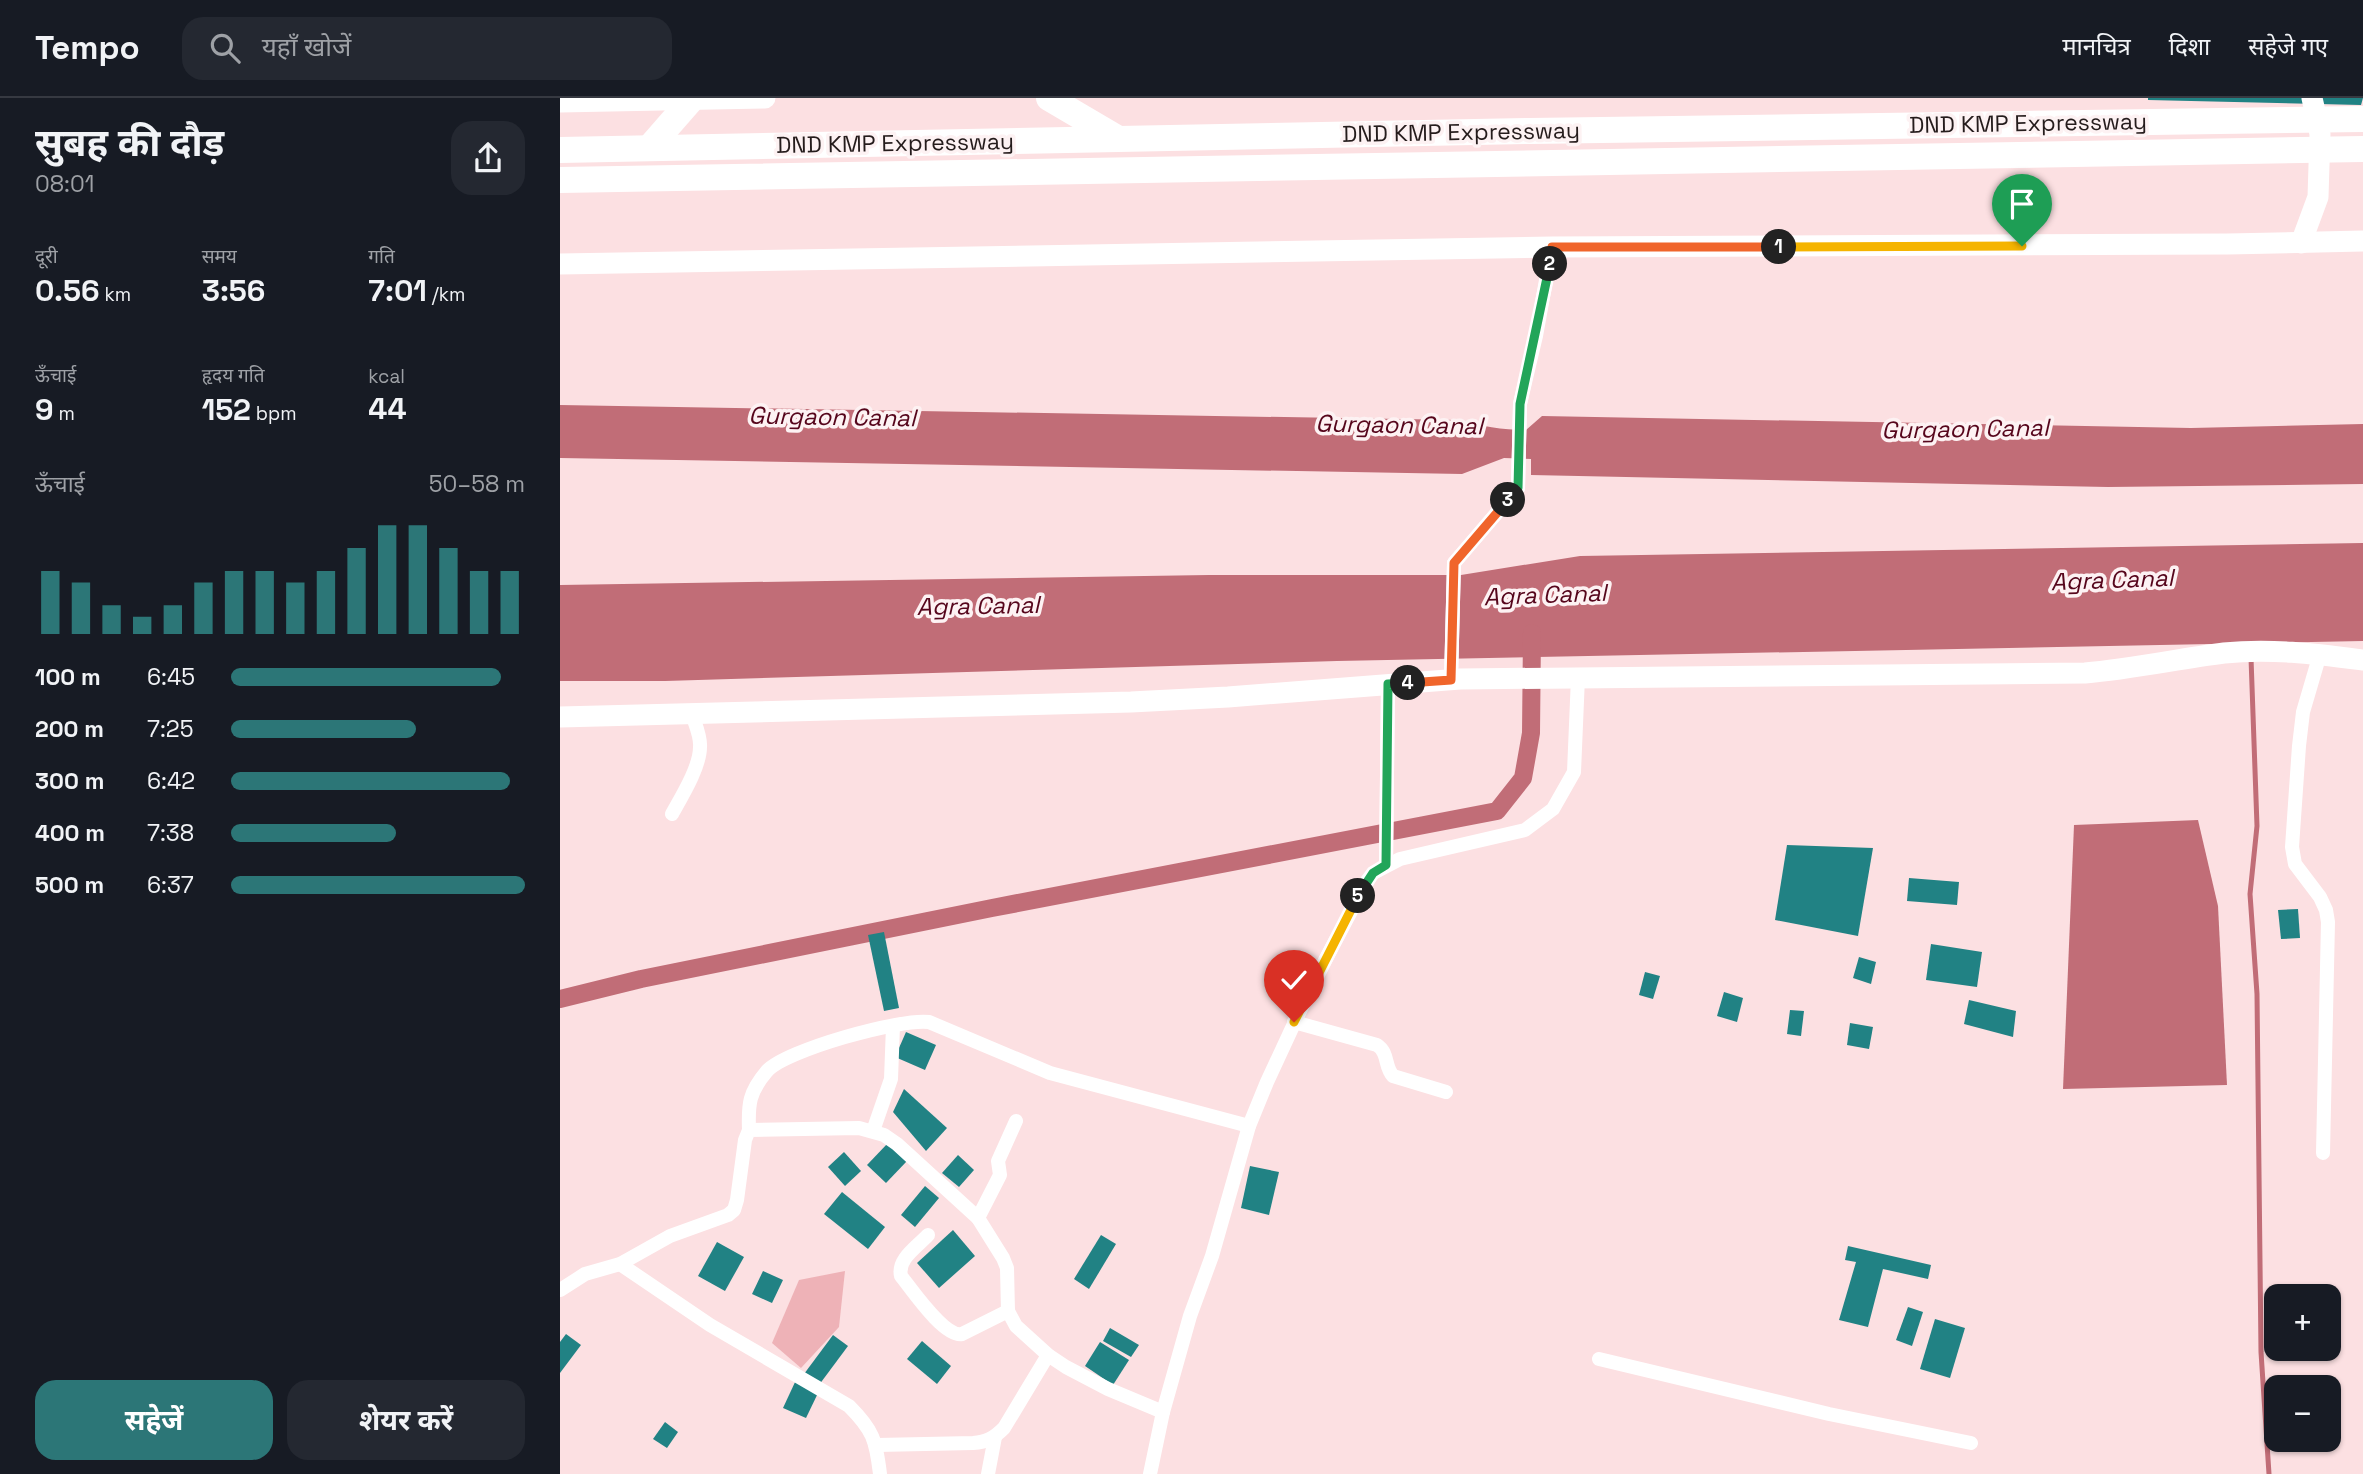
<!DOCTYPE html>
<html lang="hi">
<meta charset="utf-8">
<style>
body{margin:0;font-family:"Space Grotesk","Noto Sans Devanagari",sans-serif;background:#242831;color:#f1f3f6;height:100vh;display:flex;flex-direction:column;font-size:26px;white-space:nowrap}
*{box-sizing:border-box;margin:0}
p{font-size:23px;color:#9ea1a6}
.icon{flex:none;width:38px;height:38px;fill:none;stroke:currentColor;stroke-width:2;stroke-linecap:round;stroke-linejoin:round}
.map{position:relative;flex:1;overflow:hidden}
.details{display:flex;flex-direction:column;background:#171b24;width:560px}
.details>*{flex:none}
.controls{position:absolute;left:1704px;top:1186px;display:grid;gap:14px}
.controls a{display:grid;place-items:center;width:77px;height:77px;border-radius:14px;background:#171b24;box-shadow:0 2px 5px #0004;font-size:35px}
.pin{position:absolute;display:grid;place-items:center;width:60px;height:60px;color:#fff;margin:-72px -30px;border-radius:50% 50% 50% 0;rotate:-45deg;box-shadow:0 0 7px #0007}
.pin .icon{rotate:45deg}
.km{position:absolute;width:35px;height:35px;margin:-18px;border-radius:50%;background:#222;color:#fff;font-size:19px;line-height:35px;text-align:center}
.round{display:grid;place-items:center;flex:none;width:74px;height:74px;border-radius:21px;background:#242831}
.summary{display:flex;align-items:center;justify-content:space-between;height:119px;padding:0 35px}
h1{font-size:38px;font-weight:700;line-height:52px}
.stats{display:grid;grid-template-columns:repeat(3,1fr);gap:10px;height:119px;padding:7px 35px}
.stats div{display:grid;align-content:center}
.stats b{font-size:30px;font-weight:700}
.stats small{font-size:19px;font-weight:400}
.stats p{font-size:19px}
.chart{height:196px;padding:14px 35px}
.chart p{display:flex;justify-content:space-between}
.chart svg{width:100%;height:126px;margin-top:7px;stroke:#2c7677;stroke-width:6}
.button{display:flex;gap:14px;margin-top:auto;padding:14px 35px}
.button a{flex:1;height:80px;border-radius:21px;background:#2c7677;color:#fff;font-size:28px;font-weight:700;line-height:80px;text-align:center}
.button a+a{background:#242831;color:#f1f3f6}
ul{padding:0 35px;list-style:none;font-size:23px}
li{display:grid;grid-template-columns:112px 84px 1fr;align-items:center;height:52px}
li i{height:18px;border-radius:9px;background:#2c7677}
header{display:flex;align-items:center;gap:42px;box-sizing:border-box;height:98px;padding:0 35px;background:#171b24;border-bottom:2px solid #363941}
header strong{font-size:33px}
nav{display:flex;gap:38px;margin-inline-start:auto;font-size:24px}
.search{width:490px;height:63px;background:#242831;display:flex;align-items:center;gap:18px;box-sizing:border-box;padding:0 24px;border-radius:21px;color:#9ea1a6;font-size:26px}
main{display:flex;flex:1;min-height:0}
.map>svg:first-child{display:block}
.green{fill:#eeb2b7}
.water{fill:#c16d77}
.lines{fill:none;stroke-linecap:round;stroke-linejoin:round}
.stream{stroke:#c16d77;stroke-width:5}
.canal{stroke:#c16d77;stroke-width:18}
.building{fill:#218284}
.street{stroke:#fff;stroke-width:14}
.secondary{stroke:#fff;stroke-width:21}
.highway{stroke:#fff;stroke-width:26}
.split-1-casing{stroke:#fff;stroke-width:14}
.split-2-casing{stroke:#fff;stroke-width:14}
.split-3-casing{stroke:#fff;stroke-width:14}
.split-4-casing{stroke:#fff;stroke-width:14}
.split-5-casing{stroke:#fff;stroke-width:14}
.split-6-casing{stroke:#fff;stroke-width:14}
.split-1{stroke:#f5b400;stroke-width:9}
.split-2{stroke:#f0652b;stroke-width:9}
.split-3{stroke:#22a559;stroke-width:9}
.split-4{stroke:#f0652b;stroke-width:9}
.split-5{stroke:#22a559;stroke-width:9}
.split-6{stroke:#f5b400;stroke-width:9}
.labels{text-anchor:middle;stroke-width:7;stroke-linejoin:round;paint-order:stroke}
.street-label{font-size:23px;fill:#251c1c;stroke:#fdf2f3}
.water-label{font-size:24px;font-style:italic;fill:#56061c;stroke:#fdf2f3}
</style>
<header>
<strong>Tempo</strong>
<div class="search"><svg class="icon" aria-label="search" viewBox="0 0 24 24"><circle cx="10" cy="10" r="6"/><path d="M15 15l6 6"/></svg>यहाँ खोजें</div>
<nav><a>मानचित्र</a><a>दिशा</a><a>सहेजे गए</a></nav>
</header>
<main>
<section class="details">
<div class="summary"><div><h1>सुबह की दौड़</h1><p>08:01</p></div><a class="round"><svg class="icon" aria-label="share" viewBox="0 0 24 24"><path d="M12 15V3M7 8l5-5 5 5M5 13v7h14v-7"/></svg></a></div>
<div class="stats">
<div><p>दूरी</p><b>0.56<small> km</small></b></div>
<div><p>समय</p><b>3:56</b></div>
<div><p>गति</p><b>7:01<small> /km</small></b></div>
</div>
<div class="stats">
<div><p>ऊँचाई</p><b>9<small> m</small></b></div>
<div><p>हृदय गति</p><b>152<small> bpm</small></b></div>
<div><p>kcal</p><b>44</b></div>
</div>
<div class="chart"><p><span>ऊँचाई</span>50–58 m</p>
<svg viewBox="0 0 160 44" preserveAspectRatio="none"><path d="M5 44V22M15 44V26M25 44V34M35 44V38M45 44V34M55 44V26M65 44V22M75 44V22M85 44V26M95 44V22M105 44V14M115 44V6M125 44V6M135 44V14M145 44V22M155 44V22"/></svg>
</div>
<ul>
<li><b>100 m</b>6:45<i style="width:92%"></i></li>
<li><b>200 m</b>7:25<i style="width:63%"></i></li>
<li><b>300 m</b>6:42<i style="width:95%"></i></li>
<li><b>400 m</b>7:38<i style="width:56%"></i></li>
<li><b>500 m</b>6:37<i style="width:100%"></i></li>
</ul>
<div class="button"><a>सहेजें</a><a>शेयर करें</a></div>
</section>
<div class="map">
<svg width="1803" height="1376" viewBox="0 0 1803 1376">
<rect width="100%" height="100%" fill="#fce0e2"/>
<path class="green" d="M285 1173 279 1229 241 1270 212 1245 239 1182Z"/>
<g class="water">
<path d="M0 307 898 322C921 328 942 332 966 332L982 318 1631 330 1803 326V386L1548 389 971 377V361L944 360 902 376 0 360Z"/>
<path d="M1803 445V543L777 563 105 583H0V487L649 477H901L1020 458Z"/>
<path d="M1638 722 1658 808 1667 987 1503 991 1514 727Z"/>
</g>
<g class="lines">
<path class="stream" d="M1691 560 1697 728 1690 796 1697 896 1701 1254 1709 1376"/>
<path class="canal" d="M0 901 81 881 432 810 937 713 963 680 971 635 972 535"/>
</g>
<g class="building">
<path d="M1588 0H1803L1801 7 1588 2Z"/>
<path d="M1227 747 1313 750 1298 838 1215 822Z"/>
<path d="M1349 780 1399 784 1397 807 1347 803Z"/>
<path d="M1738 811 1740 840 1721 841 1718 812Z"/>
<path d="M324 834 339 910 324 913 308 837Z"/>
<path d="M1371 846 1422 854 1417 889 1366 882Z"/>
<path d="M1299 859 1316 864 1311 886 1293 880Z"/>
<path d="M1085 874 1100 878 1093 901 1079 897Z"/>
<path d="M1164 894 1183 900 1177 924 1157 918Z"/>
<path d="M1409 902 1456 913 1453 939 1404 926Z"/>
<path d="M1230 912 1244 913 1241 938 1227 936Z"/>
<path d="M1290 925 1313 929 1309 951 1287 947Z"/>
<path d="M346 934 376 947 365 972 335 959Z"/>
<path d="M344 991 387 1030 366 1053 333 1014Z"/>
<path d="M328 1045 347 1063 326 1085 307 1067Z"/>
<path d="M284 1054 301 1073 285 1088 268 1069Z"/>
<path d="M398 1057 414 1072 399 1089 382 1075Z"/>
<path d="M690 1068 719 1074 709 1117 681 1110Z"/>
<path d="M365 1088 379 1100 355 1129 341 1117Z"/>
<path d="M282 1094 325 1129 308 1151 264 1116Z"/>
<path d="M393 1132 415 1158 379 1190 357 1165Z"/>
<path d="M541 1137 556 1146 529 1191 514 1181Z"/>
<path d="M157 1144 184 1159 165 1193 138 1178Z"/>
<path d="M1288 1148 1371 1167 1368 1181 1323 1171 1308 1229 1279 1222 1296 1164 1285 1162Z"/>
<path d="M203 1173 223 1182 212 1205 192 1196Z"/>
<path d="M1348 1209 1363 1214 1352 1248 1336 1242Z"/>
<path d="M1375 1221 1405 1230 1390 1280 1360 1271Z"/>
<path d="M550 1230 579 1247 571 1259 543 1243Z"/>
<path d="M6 1236 21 1247 0 1275V1244Z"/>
<path d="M273 1237 288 1248 259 1287 244 1276Z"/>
<path d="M362 1243 391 1268 377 1286 347 1261Z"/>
<path d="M540 1244 569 1262 553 1287 525 1268Z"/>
<path d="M236 1282 259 1293 246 1320 223 1310Z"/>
<path d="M105 1324 118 1334 107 1350 93 1341Z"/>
</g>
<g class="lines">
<g class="street">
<path d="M1760 556 1743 614 1739 648 1732 749 1735 766 1760 799 1766 812 1768 824 1763 1055"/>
<path d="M891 582 894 465 958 390 960 306 976 238 992 149"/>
<path d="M112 716C122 698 140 669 140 649 141 638 135 626 132 616"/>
<path d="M826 767 828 586"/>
<path d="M734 924 817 947C829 955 824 968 833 978L886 994"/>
<path d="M189 1032C188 1006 189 994 207 973 226 952 341 920 369 924L490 975 689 1028"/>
<path d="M313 1033 331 981 333 928"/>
<path d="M418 1120 440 1077 438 1063 456 1023"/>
<path d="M368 1137C357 1149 337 1161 341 1178 353 1193 384 1239 402 1236L448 1213"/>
<path d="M60 1166 150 1227 289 1308C313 1332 316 1342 320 1376"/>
<path d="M0 1192 25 1176 60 1166 110 1138 168 1117 174 1112 177 1102 185 1042 189 1032 299 1030 324 1037 337 1046 418 1120 443 1160 447 1170 448 1213 456 1228 488 1257 506 1269 548 1291 603 1314"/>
<path d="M1039 1261 1269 1316 1411 1345"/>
<path d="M317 1347 413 1345C427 1344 434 1340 444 1330L488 1257"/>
<path d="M428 1376 435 1339"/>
<path d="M590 1376 603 1314 630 1218 652 1158 689 1028 707 984 752 887 807 783 813 775 840 761 965 732 993 711 1014 674 1018 579"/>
</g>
<g class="secondary">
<path d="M0 4 205 0"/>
<path d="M1741 145 1758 99 1760 36 1752 0"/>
<path d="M0 166 992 149 1668 146 1803 143"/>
<path d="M0 619 571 604 668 599 900 581 1525 575C1572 571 1617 561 1664 555 1711 550 1756 556 1803 562"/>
</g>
<g class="highway">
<path d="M489 0 557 40"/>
<path d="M89 50 131 2"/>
<path d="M0 52 970 33 1803 21"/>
<path d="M0 82 1803 51"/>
</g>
</g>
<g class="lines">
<g class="split-1-casing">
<path id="split-1" d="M1219 149 1462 148"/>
</g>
<g class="split-2-casing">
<path id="split-2" d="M990 166 992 149H1219"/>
</g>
<g class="split-3-casing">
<path id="split-3" d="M948 402 958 390 960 306 990 166"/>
</g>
<g class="split-4-casing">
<path id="split-4" d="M848 585 891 582 894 465 948 402"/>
</g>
<g class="split-5-casing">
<path id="split-5" d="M798 798 813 775 826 767 828 586 848 585"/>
</g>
<g class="split-6-casing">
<path id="split-6" d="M734 924 798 798"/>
</g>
<use href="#split-1" class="split-1"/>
<use href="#split-2" class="split-2"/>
<use href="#split-3" class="split-3"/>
<use href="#split-4" class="split-4"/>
<use href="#split-5" class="split-5"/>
<use href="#split-6" class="split-6"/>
</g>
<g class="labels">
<g class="street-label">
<text transform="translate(1468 25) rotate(-1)" y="8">DND KMP Expressway</text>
<text transform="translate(901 34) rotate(-1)" y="8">DND KMP Expressway</text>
<text transform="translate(335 45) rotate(-1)" y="8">DND KMP Expressway</text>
</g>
<g class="water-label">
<text transform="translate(272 319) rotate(1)" y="8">Gurgaon Canal</text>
<text transform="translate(839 327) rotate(1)" y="8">Gurgaon Canal</text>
<text transform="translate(1405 331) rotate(-1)" y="8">Gurgaon Canal</text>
<text transform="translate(1552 482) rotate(-2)" y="8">Agra Canal</text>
<text transform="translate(985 497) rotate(-2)" y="8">Agra Canal</text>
<text transform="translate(418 508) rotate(-1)" y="8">Agra Canal</text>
</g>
</g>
</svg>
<div class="controls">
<a>+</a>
<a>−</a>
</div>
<div class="pin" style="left:1462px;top:148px;background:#1e9e55"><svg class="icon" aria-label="arrive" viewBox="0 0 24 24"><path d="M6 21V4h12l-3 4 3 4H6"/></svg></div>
<div class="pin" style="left:734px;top:924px;background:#d93025"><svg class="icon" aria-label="check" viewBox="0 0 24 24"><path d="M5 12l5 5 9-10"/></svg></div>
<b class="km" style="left:1219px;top:149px">1</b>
<b class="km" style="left:990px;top:166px">2</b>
<b class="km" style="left:948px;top:402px">3</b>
<b class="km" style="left:848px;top:585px">4</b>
<b class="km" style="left:798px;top:798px">5</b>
</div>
</main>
